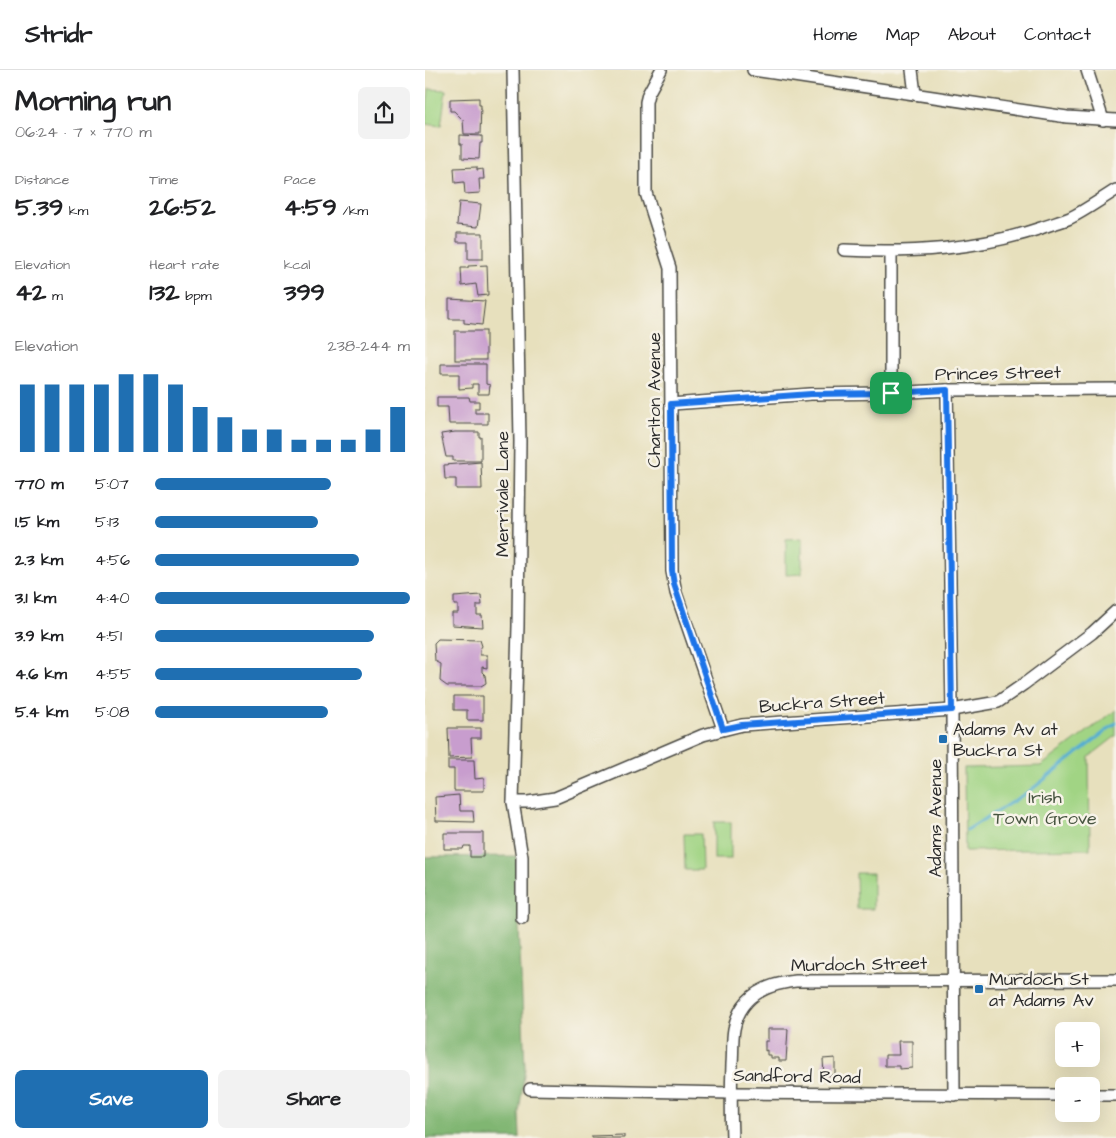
<!DOCTYPE html>
<meta charset="utf-8">
<style>
body{margin:0;font-family:"Architects Daughter",sans-serif;background:#f2f2f2;color:#202124;height:100vh;display:flex;flex-direction:column;font-size:19px;white-space:nowrap}
*{box-sizing:border-box;margin:0}
p{font-size:16px;color:#757577}
.icon{flex:none;width:28px;height:28px;fill:none;stroke:currentColor;stroke-width:2;stroke-linecap:round;stroke-linejoin:round}
.map{position:relative;flex:1;overflow:hidden}
.drawer{display:flex;flex-direction:column;background:#fff;width:425px}
.drawer>*{flex:none}
.buttons{position:absolute;left:630px;top:952px;display:grid;gap:10px}
.buttons a{display:grid;place-items:center;width:45px;height:45px;border-radius:8px;background:#fff;box-shadow:0 5px 20px #0002;font-size:25px}
.pin{position:absolute;display:grid;place-items:center;width:42px;height:42px;color:#fff;margin:-21px;border-radius:10px;box-shadow:0 2px 8px #0006}
.round{display:grid;place-items:center;flex:none;width:52px;height:52px;border-radius:8px;background:#f2f2f2}
.head{display:flex;align-items:center;justify-content:space-between;height:85px;padding:0 15px}
h1{font-size:28px;font-weight:800;line-height:38px}
.metrics{display:grid;grid-template-columns:repeat(3,1fr);gap:8px;height:85px;padding:5px 15px}
.metrics div{display:grid;align-content:center}
.metrics b{font-size:25px;font-weight:800}
.metrics small{font-size:14px;font-weight:400}
.metrics p{font-size:14px}
.chart{height:140px;padding:10px 15px}
.chart p{display:flex;justify-content:space-between}
.chart svg{width:100%;height:90px;margin-top:5px;stroke:#1f6fb2;stroke-width:6}
.cta{display:flex;gap:10px;margin-top:auto;padding:10px 15px}
.cta a{flex:1;height:58px;border-radius:8px;background:#1f6fb2;color:#fff;font-size:20px;font-weight:800;line-height:58px;text-align:center}
.cta a+a{background:#f2f2f2;color:#202124}
ul{padding:0 15px;list-style:none;font-size:16px}
li{display:grid;grid-template-columns:80px 60px 1fr;align-items:center;height:38px}
li i{height:12px;border-radius:6px;background:#1f6fb2}
header{display:flex;align-items:center;gap:30px;box-sizing:border-box;height:70px;padding:0 25px;background:#fff;border-bottom:1px solid #e0e0e0}
header strong{font-size:24px}
nav{display:flex;gap:28px;margin-inline-start:auto;font-size:18px}
main{display:flex;flex:1;min-height:0}
.map>svg:first-child{display:block}
.green{fill:#a1d484;stroke:#668058}
.forest{fill:#80b672;stroke:#56704e}
.lines{fill:none;stroke-linecap:round;stroke-linejoin:round}
.stream{stroke:#55aed2;stroke-width:3}
.building{fill:#c89dce}
.minor-casing{stroke:#474641;stroke-width:14}
.minor{stroke:#fff;stroke-width:11}
.route-casing{stroke:#fff;stroke-width:10}
.route{stroke:#1a73e8;stroke-width:6}
.poi-dot{fill:#1f6fb2;stroke:#f7f3e8;stroke-width:2}
.labels{text-anchor:middle;stroke-width:5;stroke-linejoin:round;paint-order:stroke}
.street-label{font-size:18px;fill:#2b2b2b;stroke:#f7f3e8}
.poi-label{font-size:18px;fill:#2b2b2b;stroke:#f7f3e8;text-anchor:start}
.park-label{font-size:18px;fill:#485541;stroke:#f7f3e8}
</style>
<header>
<strong>Stridr</strong>
<nav><a>Home</a><a>Map</a><a>About</a><a>Contact</a></nav>
</header>
<main>
<section class="drawer">
<div class="head"><div><h1>Morning run</h1><p>06:24 · 7 × 770 m</p></div><a class="round"><svg class="icon" aria-label="share" viewBox="0 0 24 24"><path d="M12 15V3M7 8l5-5 5 5M5 13v7h14v-7"/></svg></a></div>
<div class="metrics">
<div><p>Distance</p><b>5.39<small> km</small></b></div>
<div><p>Time</p><b>26:52</b></div>
<div><p>Pace</p><b>4:59<small> /km</small></b></div>
</div>
<div class="metrics">
<div><p>Elevation</p><b>42<small> m</small></b></div>
<div><p>Heart rate</p><b>132<small> bpm</small></b></div>
<div><p>kcal</p><b>399</b></div>
</div>
<div class="chart"><p><span>Elevation</span>238–244 m</p>
<svg viewBox="0 0 160 44" preserveAspectRatio="none"><path d="M5 44V11M15 44V11M25 44V11M35 44V11M45 44V6M55 44V6M65 44V11M75 44V22M85 44V27M95 44V33M105 44V33M115 44V38M125 44V38M135 44V38M145 44V33M155 44V22"/></svg>
</div>
<ul>
<li><b>770 m</b>5:07<i style="width:69%"></i></li>
<li><b>1.5 km</b>5:13<i style="width:64%"></i></li>
<li><b>2.3 km</b>4:56<i style="width:80%"></i></li>
<li><b>3.1 km</b>4:40<i style="width:100%"></i></li>
<li><b>3.9 km</b>4:51<i style="width:86%"></i></li>
<li><b>4.6 km</b>4:55<i style="width:81%"></i></li>
<li><b>5.4 km</b>5:08<i style="width:68%"></i></li>
</ul>
<div class="cta"><a>Save</a><a>Share</a></div>
</section>
<div class="map">
<svg width="691" height="1068" viewBox="0 0 691 1068">
<rect width="100%" height="100%" fill="#f7f3e8"/>
<filter id="ink" filterUnits="userSpaceOnUse"><feTurbulence type="fractalNoise" baseFrequency=".02" numOctaves="2"/><feDisplacementMap in="SourceGraphic" scale="10" xChannelSelector="R" yChannelSelector="G"/><feConvolveMatrix kernelMatrix="1 2 1 2 8 2 1 2 1" color-interpolation-filters="sRGB"/></filter>
<filter id="wash" filterUnits="userSpaceOnUse"><feTurbulence type="fractalNoise" baseFrequency=".0096" numOctaves="4" result="noise"/><feDisplacementMap in="SourceGraphic" scale="20" xChannelSelector="R" yChannelSelector="G"/><feGaussianBlur stdDeviation="1.12" result="paint"/><feColorMatrix in="noise" values="0 0 0 0 0 0 0 0 0 0 0 0 0 0 0 0 0 1.4 0 .05"/><feComposite in="paint" operator="in"/></filter>
<g filter="url(#wash)">
<rect width="100%" height="100%" fill="#e7e0bd"/>
<g class="green">
<path d="M4 19 21 20 16 56 0 54Z"/>
<path d="M377 468V504L361 505V469Z"/>
<path d="M691 640V666L664 687 665 779 540 781 539 698 616 696Z"/>
<rect x="289" y="752" width="17" height="37"/>
<path d="M259 764H276L277 800H260Z"/>
<path d="M431 803H448V839H432Z"/>
</g>
<path class="forest" d="M91 786 100 998 94 1042 95 1068H0V787Z"/>
<g class="lines">
<path class="stream" d="M542 760 606 720 691 653"/>
</g>
<g id="blocks">
<g class="building">
<path d="M54 28V35H56L55 64H39L38 50 29 41H25V29Z"/>
<path d="M35 65 57 66V73H55L54 89 37 88V74H35Z"/>
<path d="M52 97V100L58 99 59 109H54L55 123 40 124 39 112 30 113 29 98Z"/>
<path d="M34 132 56 134 53 157 32 155Z"/>
<path d="M32 163H58V189H43V172H32Z"/>
<path d="M62 195 63 225 53 226 51 214 37 216 36 198H43V196Z"/>
<path d="M24 229 60 231 57 255 39 253V249H24Z"/>
<rect x="30" y="261" width="31" height="29"/>
<path d="M16 294H61V314L65 315 64 324H53V314H47V318L34 319V304H16Z"/>
<path d="M12 327H44L45 331H54V338H50V343H63V354H24L23 337H12Z"/>
<path d="M30 362H54V367H56V391H28V387H21L16 364Z"/>
<path d="M56 392 57 419H31V409H20L19 395Z"/>
<path d="M56 525 57 535H52V545H57L58 557 27 555V543H33V535H29V527Z"/>
<path d="M13 569 55 570 57 576 55 579V585H62V598L57 597V602L60 605 61 613 56 616H22L15 611 16 594 10 591 9 573Z"/>
<path d="M29 626H58V650H42V640H29Z"/>
<path d="M23 658H56V668H46L47 687 24 688Z"/>
<path d="M23 690H49L50 709 59 708V721H29V699H23Z"/>
<path d="M34 725 35 741H48L49 752 11 751 10 727Z"/>
<path d="M19 763H58V787H45V776H39L38 779H19Z"/>
<path d="M343 959H363L361 991H354V988H346V985H342V980L340 981V971H343Z"/>
<path d="M473 971H487V998L474 999V996H460V985H474Z"/>
<path d="M410 988V1005H399L398 989Z"/>
<path d="M199 1065V1068H167V1066Z"/>
</g>
</g>
</g>
<g filter="url(#ink)">
<use href="#blocks" fill-opacity="0" stroke="#474641" stroke-width="1"/>
<g class="lines">
<g class="minor-casing">
<g id="minor">
<path d="M88 0 95 371 93 556 88 732 97 787V848"/>
<path d="M236 0 223 24 221 32V123L245 198 247 501 251 523 298 659"/>
<path d="M328 0 642 47 691 50"/>
<path d="M487 0 490 24"/>
<path d="M662 0 678 50"/>
<path d="M419 180C487 183 551 180 616 158 626 154 636 152 645 148 661 140 676 129 691 120"/>
<path d="M522 320 527 640 529 1025"/>
<path d="M466 323V182"/>
<path d="M246 334 386 324 466 323 522 320 691 319"/>
<path d="M88 732H103L130 728 278 665 317 655 527 640 573 632 599 614 667 563 691 541"/>
<path d="M105 1019 306 1023 639 1025"/>
<path d="M666 1025H691"/>
<path d="M307 1068C306 1043 306 1019 307 994 308 983 307 970 309 959 315 926 341 914 371 911L691 910"/>
</g>
</g>
<use href="#minor" class="minor"/>
</g>
</g>
<g class="lines" filter="url(#ink)">
<g class="route-casing">
<path id="route" d="M522 320 527 640 317 655 298 659 249 514 247 501 246 334 386 324 466 323Z"/>
</g>
<use href="#route" class="route"/>
</g>
<g class="poi-dot">
<rect x="513" y="664" width="10" height="10" rx="2.5"/>
<rect x="549" y="914" width="10" height="10" rx="2.5"/>
</g>
<g class="labels">
<g class="street-label">
<text transform="translate(573 303) rotate(-1)" y="6">Princes Street</text>
<text transform="translate(229 330) rotate(-90)" y="6">Charlton Avenue</text>
<text transform="translate(77 424) rotate(-90)" y="6">Merrivale Lane</text>
<text transform="translate(397 632) rotate(-4)" y="6">Buckra Street</text>
<text transform="translate(510 748) rotate(-90)" y="6">Adams Avenue</text>
<text transform="translate(434 894) rotate(-1)" y="6">Murdoch Street</text>
<text transform="translate(372 1006) rotate(1)" y="6">Sandford Road</text>
</g>
<g class="poi-label">
<text x="528" y="665">Adams Av at<tspan x="528" dy="21">Buckra St</tspan></text>
<text x="564" y="915">Murdoch St<tspan x="564" dy="21">at Adams Av</tspan></text>
</g>
<g class="park-label">
<text x="620" y="733">Irish<tspan x="620" dy="21">Town Grove</tspan></text>
</g>
</g>
</svg>
<div class="buttons">
<a>+</a>
<a>−</a>
</div>
<div class="pin" style="left:466px;top:323px;background:#1e9e55"><svg class="icon" aria-label="arrive" viewBox="0 0 24 24"><path d="M6 21V4h12l-3 4 3 4H6"/></svg></div>
</div>
</main>
